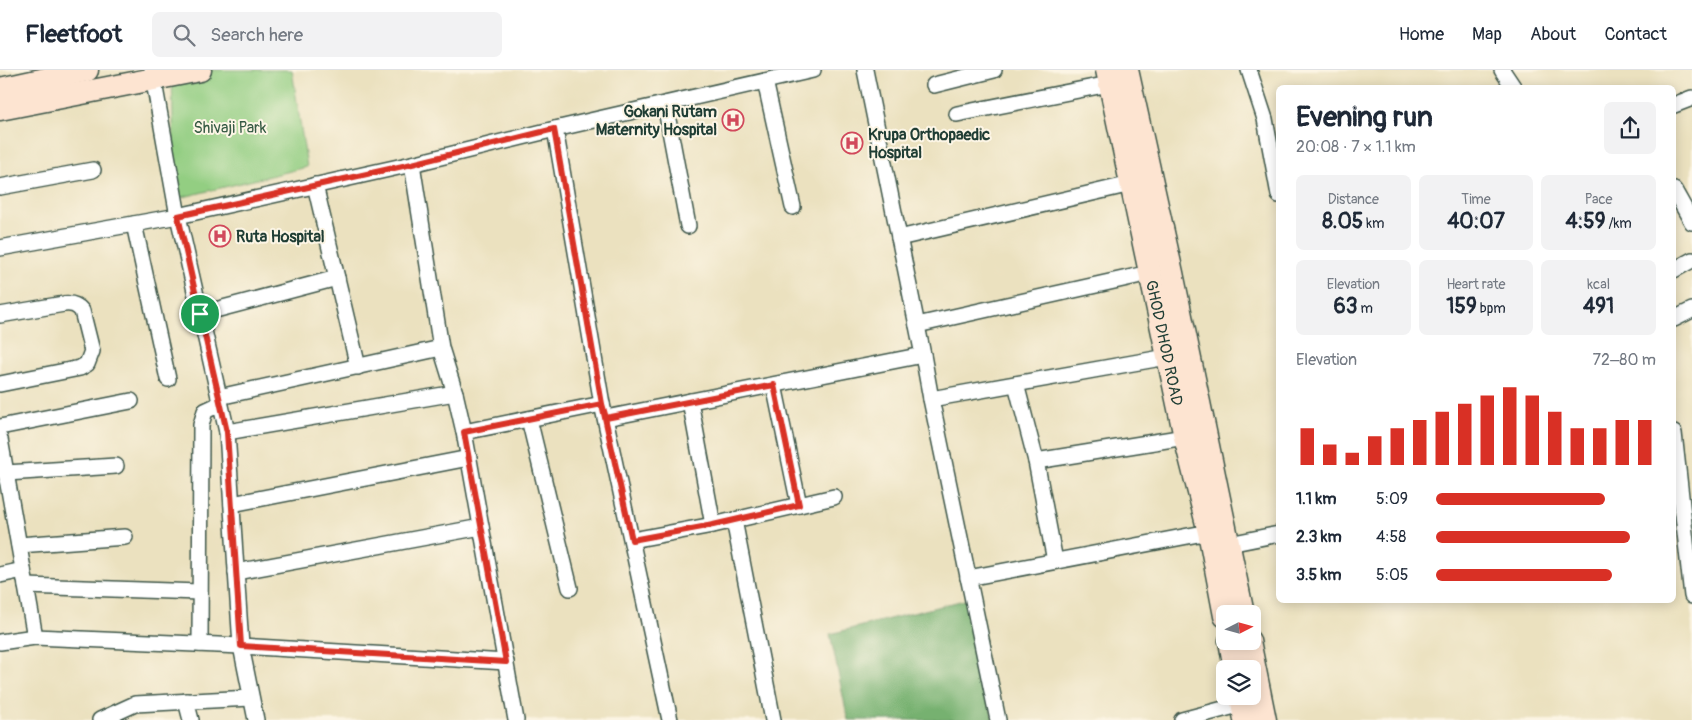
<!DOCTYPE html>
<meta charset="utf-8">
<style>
body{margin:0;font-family:Pangolin,sans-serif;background:#f2f2f3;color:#1f2937;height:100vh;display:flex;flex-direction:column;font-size:19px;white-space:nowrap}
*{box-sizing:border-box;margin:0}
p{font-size:16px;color:#747a83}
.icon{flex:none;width:28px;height:28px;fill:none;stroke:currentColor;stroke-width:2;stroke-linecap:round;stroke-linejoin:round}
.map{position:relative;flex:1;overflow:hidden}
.panel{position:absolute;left:1276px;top:15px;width:400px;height:518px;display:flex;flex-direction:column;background:#fff;border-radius:8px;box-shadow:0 2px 12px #0003}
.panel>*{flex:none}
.needle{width:32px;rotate:84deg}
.buttons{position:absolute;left:1216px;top:535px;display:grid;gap:10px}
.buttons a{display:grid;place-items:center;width:45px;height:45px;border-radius:8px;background:#fff;box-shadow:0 2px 12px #0003;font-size:25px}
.pin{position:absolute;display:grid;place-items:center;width:42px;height:42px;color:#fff;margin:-21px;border:2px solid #fff;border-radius:50%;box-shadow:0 1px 5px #0007}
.round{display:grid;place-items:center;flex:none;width:52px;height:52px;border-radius:8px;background:#f2f2f3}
.overview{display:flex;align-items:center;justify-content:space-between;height:85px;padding:0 20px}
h1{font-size:28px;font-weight:700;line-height:38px}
.figures{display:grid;grid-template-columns:repeat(3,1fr);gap:8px;height:85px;padding:5px 20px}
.figures div{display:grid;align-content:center;border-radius:8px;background:#f2f2f3;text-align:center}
.figures b{font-size:21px;font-weight:700}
.figures small{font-size:14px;font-weight:400}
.figures p{font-size:14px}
.chart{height:140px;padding:10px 20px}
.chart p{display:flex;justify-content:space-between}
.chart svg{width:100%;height:90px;margin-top:5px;stroke:#d93025;stroke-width:6}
ul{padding:0 20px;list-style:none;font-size:16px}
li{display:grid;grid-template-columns:80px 60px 1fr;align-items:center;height:38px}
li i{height:12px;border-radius:6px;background:#d93025}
header{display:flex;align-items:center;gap:30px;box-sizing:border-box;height:70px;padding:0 25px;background:#fff;border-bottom:1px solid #e0e1e3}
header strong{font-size:24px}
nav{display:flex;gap:28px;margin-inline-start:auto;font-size:18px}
.search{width:350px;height:45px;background:#f2f2f3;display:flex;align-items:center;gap:12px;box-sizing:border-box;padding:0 18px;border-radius:8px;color:#747a83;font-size:19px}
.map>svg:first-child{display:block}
.green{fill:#93ce82;stroke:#59865b}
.forest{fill:#76b170;stroke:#4a7752}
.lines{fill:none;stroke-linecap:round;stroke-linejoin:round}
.street-casing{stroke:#3e5649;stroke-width:18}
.secondary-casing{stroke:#3e5649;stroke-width:25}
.street{stroke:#fff;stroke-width:15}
.secondary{stroke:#fde4d1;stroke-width:22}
.route-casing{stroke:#fff;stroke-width:10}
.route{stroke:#d93025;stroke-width:6}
.labels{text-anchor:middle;stroke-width:4;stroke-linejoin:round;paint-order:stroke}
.poi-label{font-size:16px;font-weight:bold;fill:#1f3d34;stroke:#fcf5e5;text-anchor:start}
.park-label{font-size:16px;fill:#365a44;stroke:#fcf5e5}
.street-label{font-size:16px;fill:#1f3d34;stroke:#fcf5e5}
</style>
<header>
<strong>Fleetfoot</strong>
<div class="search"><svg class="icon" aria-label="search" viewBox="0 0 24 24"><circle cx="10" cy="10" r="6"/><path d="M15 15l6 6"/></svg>Search here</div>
<nav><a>Home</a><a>Map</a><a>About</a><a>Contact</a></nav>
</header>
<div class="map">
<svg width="1692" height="650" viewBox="0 0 1692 650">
<rect width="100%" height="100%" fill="#fcf5e5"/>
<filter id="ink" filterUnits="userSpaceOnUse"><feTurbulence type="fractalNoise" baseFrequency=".02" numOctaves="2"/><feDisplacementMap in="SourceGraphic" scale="10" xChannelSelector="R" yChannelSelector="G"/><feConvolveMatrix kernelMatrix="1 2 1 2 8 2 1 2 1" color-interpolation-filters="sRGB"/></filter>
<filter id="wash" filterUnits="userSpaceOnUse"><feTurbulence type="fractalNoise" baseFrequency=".0096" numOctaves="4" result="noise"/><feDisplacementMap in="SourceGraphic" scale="20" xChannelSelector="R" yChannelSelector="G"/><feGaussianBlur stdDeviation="1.12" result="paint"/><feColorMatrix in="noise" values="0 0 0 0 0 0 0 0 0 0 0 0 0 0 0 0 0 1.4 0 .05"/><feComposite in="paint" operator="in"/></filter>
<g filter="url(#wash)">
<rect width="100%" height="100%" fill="#ebe1bf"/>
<path class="green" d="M200 0H292L307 97 175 129 172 6Z"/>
<path class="forest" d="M968 529 993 650H848L830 564Z"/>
</g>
<g filter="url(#ink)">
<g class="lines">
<g class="street-casing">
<g id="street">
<path d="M865 0 923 285 931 329 998 650"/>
<path d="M1249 0 1265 49 1279 125"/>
<path d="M1502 0 1514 18"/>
<path d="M152 1 178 146 227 362 241 576 256 650"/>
<path d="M765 11 793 137"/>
<path d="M934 15 994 0"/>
<path d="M665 34 688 156"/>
<path d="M1674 35 1692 28"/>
<path d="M957 44 1109 14"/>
<path d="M555 59 602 334 670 650"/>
<path d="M412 94 441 278 455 323 464 362 516 650"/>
<path d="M315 115 358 297"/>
<path d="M0 117 93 100"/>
<path d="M1674 120 1692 152"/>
<path d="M134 154 168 309"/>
<path d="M899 168 1131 114"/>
<path d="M0 178 178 146 412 94 555 59 813 0"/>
<path d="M1674 200 1692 190"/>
<path d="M200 244 337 208"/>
<path d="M0 245 64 234C72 233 77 235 82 241L92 281 87 294 80 298 0 314"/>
<path d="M1674 249 1692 240"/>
<path d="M917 255 1150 203"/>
<path d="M1016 314 1036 391 1185 367"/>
<path d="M774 315 799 435"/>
<path d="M219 327 441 278"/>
<path d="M931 329 1167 287"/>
<path d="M690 331 713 455"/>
<path d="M606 348 923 285"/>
<path d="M529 349 570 518"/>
<path d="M0 357 131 331"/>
<path d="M227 362 455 323"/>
<path d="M464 362 602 334"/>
<path d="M1674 363 1692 526"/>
<path d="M0 369 35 567"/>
<path d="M1036 391 1055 491"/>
<path d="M6 403 116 396"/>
<path d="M232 434 469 388"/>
<path d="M734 450 773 650"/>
<path d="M632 470 713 455 834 427"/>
<path d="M1229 474 1279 464"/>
<path d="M19 475 125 467"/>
<path d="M236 502 481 457"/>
<path d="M0 505 23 500"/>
<path d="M968 508 1209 462"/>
<path d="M26 516 199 522"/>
<path d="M0 572 35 567 241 576 506 592"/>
<path d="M200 574 201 355 205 341 220 334"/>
<path d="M186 631 191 650"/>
<path d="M100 650 135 634 251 628"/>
<path d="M1182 650 1250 632"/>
</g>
</g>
<g class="secondary-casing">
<g id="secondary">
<path id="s1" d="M1107 0 1185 367 1209 462 1225 546"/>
<path d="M1127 0 1172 203 1243 544"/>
<path d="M0 19 87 0"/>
<path d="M0 39 200 0"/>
<path d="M1230 571 1235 599"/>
<path d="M1249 571 1265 650"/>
<path d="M1241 626 1245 650"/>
</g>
</g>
<use href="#street" class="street"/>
<use href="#secondary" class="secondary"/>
</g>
</g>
<g class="lines" filter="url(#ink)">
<g class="route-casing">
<path id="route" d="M200 244 227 362 241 576 506 592 464 362 602 334 606 348 774 315 799 435 713 455 632 470 602 334 554 59 412 94 178 146 200 244"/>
</g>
<use href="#route" class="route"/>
</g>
<defs>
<g id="hospital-ring" transform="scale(1.125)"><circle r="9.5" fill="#fcf5e5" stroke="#d1495b" stroke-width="1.5"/><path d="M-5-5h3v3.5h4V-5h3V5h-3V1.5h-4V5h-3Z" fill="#d1495b"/></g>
</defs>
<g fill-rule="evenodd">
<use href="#hospital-ring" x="733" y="50"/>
<use href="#hospital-ring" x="852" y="73"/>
<use href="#hospital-ring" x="220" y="166"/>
</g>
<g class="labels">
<g class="poi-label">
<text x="717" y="47" text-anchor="end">Gokani Rutam<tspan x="717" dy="18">Maternity Hospital</tspan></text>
<text x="868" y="70">Krupa Orthopaedic<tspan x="868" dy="18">Hospital</tspan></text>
<text x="236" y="172">Ruta Hospital</text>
</g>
<g class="park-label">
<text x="230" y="63">Shivaji Park</text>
</g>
<g class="street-label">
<text dy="6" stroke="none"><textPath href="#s1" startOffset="279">GHOD DHOD ROAD</textPath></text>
</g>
</g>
</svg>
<div class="buttons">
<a><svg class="needle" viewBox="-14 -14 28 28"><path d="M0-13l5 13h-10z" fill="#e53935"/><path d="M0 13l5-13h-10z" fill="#747a83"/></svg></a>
<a><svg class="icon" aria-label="layers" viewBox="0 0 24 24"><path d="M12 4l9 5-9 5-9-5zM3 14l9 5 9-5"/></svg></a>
</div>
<div class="pin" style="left:200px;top:244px;background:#1e9e55"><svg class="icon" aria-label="arrive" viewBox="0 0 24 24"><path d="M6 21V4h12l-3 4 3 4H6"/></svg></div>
<section class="panel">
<div class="overview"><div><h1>Evening run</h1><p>20:08 · 7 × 1.1 km</p></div><a class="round"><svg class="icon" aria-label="share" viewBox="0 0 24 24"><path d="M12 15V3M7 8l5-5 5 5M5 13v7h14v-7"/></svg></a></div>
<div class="figures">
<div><p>Distance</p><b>8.05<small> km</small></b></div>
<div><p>Time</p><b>40:07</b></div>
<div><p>Pace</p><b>4:59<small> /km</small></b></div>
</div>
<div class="figures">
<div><p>Elevation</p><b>63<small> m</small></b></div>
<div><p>Heart rate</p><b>159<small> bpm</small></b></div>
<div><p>kcal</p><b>491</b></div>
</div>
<div class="chart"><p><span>Elevation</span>72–80 m</p>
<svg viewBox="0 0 160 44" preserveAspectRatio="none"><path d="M5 44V26M15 44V34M25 44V38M35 44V30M45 44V26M55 44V22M65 44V18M75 44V14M85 44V10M95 44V6M105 44V10M115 44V18M125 44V26M135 44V26M145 44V22M155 44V22"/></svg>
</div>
<ul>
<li><b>1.1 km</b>5:09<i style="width:77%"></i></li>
<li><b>2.3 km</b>4:58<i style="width:88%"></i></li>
<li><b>3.5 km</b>5:05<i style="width:80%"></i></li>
</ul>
</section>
</div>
